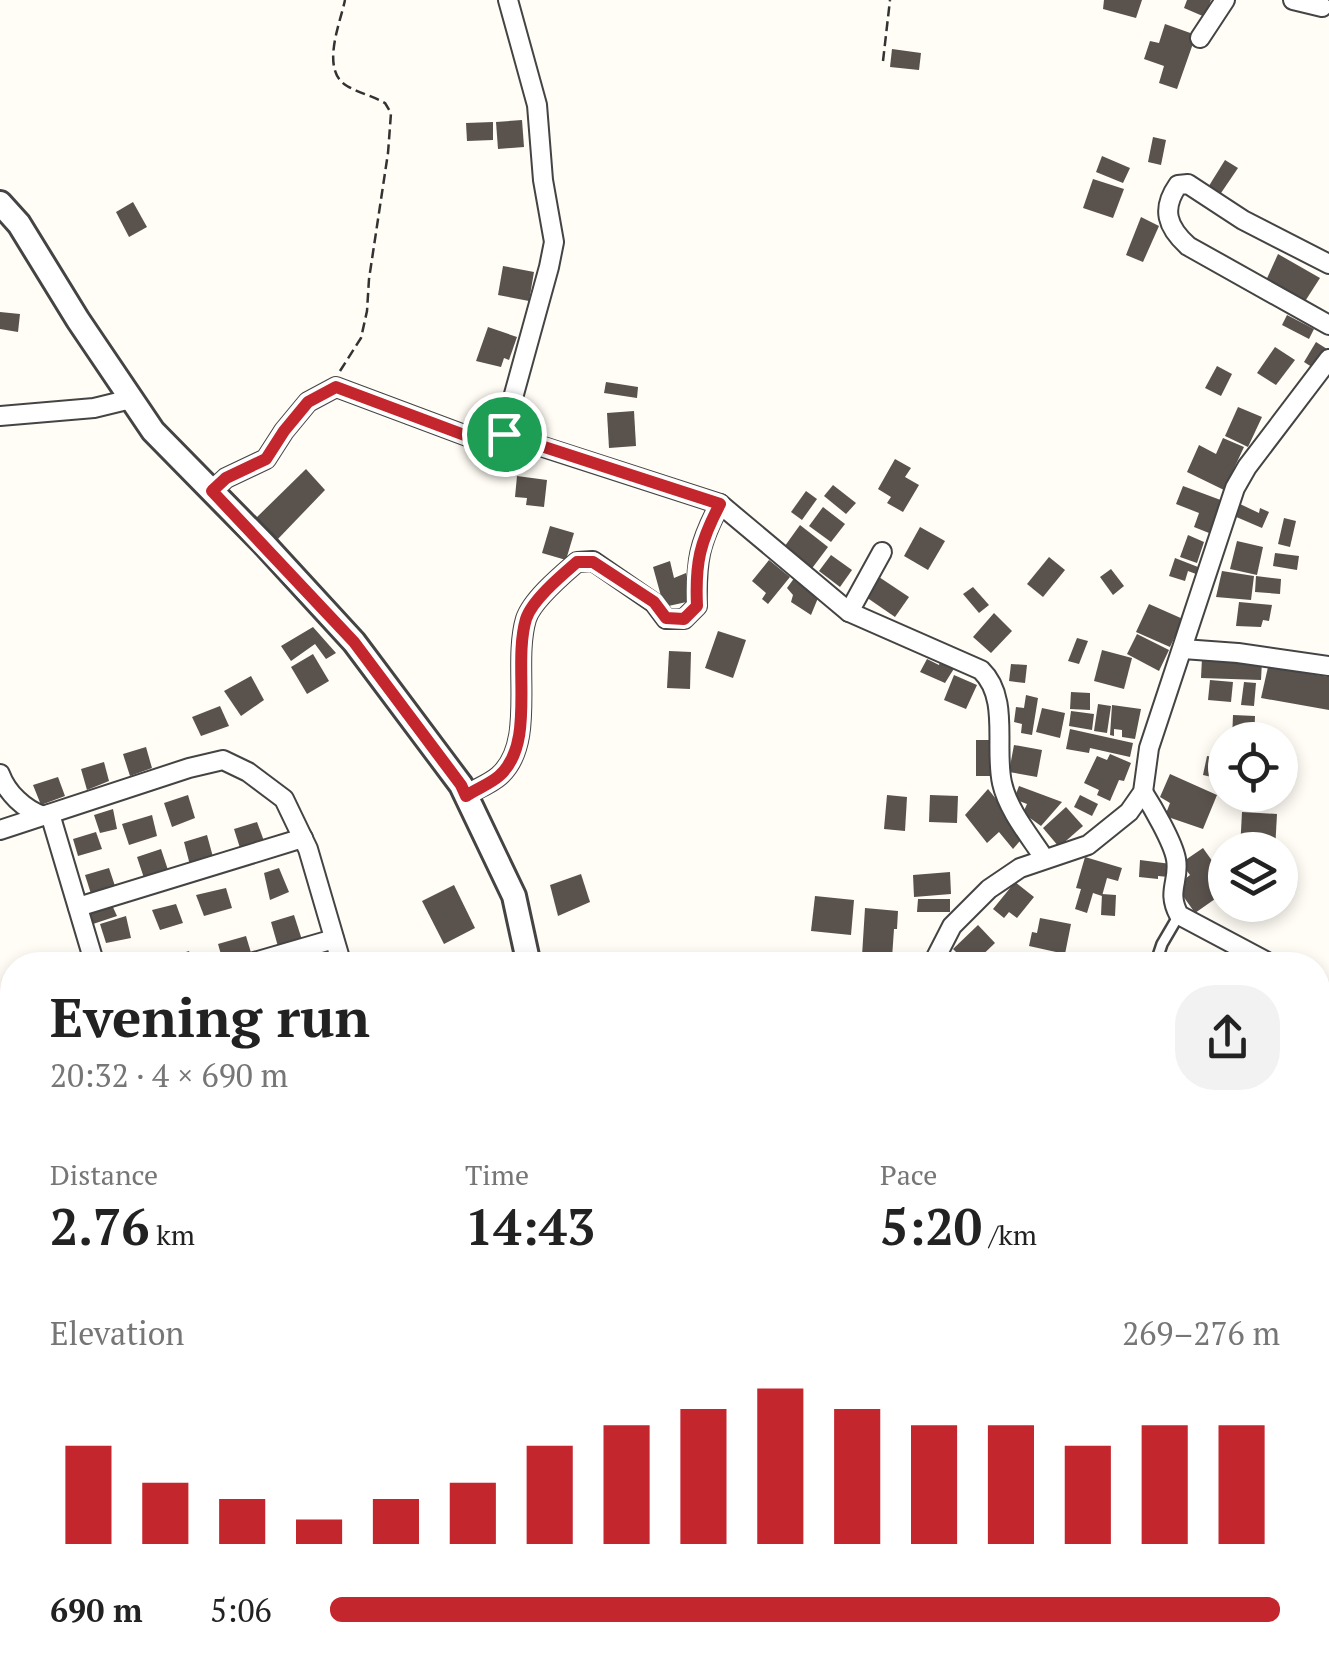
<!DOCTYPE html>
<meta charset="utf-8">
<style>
body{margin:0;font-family:"PT Serif",serif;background:#f2f2f2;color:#222;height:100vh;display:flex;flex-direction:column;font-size:38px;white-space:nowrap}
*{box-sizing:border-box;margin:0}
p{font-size:32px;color:#767676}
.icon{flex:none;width:55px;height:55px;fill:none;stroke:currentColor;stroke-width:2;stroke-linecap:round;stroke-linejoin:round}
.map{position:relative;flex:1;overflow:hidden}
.details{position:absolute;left:0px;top:952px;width:1330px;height:718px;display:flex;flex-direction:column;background:#fff;border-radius:40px 40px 0 0;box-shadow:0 5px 15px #0003}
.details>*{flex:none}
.controls{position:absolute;left:1208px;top:722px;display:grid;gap:20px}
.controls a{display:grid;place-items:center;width:90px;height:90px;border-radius:50%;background:#fff;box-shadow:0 5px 15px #0003;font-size:50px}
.pin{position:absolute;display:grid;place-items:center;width:85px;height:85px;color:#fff;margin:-42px;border:5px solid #fff;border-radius:50%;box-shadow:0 2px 10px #0007}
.round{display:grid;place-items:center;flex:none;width:105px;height:105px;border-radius:40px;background:#f2f2f2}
.headline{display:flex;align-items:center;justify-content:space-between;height:170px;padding:0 50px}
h1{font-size:55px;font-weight:700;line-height:75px}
.metrics{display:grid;grid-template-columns:repeat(3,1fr);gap:15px;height:170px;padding:10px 50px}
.metrics div{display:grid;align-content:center}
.metrics b{font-size:50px;font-weight:700}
.metrics small{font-size:28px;font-weight:400}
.metrics p{font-size:28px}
.chart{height:280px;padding:20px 50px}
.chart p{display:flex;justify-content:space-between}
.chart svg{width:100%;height:180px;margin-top:10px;stroke:#c4262e;stroke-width:6}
ul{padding:0 50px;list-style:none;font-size:32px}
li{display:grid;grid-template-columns:160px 120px 1fr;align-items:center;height:75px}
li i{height:25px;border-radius:12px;background:#c4262e}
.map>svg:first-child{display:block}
.building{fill:#5a524d}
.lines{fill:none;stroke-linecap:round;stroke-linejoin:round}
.service-casing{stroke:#444;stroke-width:14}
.minor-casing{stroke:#444;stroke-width:22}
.tertiary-casing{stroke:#444;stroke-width:28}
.path{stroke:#333;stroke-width:2.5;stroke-dasharray:10 5;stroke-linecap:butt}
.service{stroke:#fff;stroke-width:9}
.minor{stroke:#fff;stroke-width:18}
.tertiary{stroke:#fff;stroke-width:22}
.route-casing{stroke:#fff;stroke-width:20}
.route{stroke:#c4262e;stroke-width:12}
</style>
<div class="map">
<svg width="1329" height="1668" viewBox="0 0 1329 1668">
<rect width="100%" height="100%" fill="#fffdf5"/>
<g class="building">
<path d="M1104 0H1142L1136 18 1103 9Z"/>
<path d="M1187 0H1211L1205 17 1184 8Z"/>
<path d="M1165 24 1196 35 1177 89 1159 83 1164 66 1144 59 1150 41 1159 43Z"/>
<path d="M892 49 921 53 919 70 890 67Z"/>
<path d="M522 120 524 147 498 149 496 122Z"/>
<path d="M493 122V140L467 141 466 123Z"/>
<path d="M1153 137 1166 140 1161 165 1148 162Z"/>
<path d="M1102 156 1130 168 1123 183 1096 172Z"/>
<path d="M1225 160 1238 168 1219 196 1207 189Z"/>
<path d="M1093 179 1124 189 1113 218 1083 208Z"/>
<path d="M133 202 147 227 129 237 116 212Z"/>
<path d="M1141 217 1159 226 1143 262 1126 255Z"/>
<path d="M1278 254 1320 278 1302 306 1264 285Z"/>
<path d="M503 266 534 272 529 301 498 295Z"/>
<path d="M0 312 20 314 18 332 0 329Z"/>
<path d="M1287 315 1314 329 1309 339 1282 325Z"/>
<path d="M488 327 517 337 509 360 504 358 501 367 476 361Z"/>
<path d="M1316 342 1327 349 1315 369 1304 362Z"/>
<path d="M1275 347 1295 360 1276 385 1257 373Z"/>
<path d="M1217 366 1232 374 1221 396 1205 388Z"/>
<path d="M606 382 638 387 637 398 604 393Z"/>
<path d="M1238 407 1262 417 1248 447 1225 436Z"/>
<path d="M634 411 636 446 609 448 607 413Z"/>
<path d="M1223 438 1244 447 1224 490 1187 472 1199 445 1216 454Z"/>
<path d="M895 459 911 468 905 477 919 485 903 512 887 503 891 497 878 489Z"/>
<path d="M306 469 325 490 276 541 255 519Z"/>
<path d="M517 476 547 480 544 507 526 505 527 498 515 497Z"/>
<path d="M833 485 856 503 846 514 824 496Z"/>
<path d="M1183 486 1226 502 1214 535 1194 527 1199 513 1176 504Z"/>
<path d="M806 491 817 499 802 520 791 512Z"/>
<path d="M1240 504 1259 513 1260 508 1269 512 1262 528 1234 516Z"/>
<path d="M823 507 845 524 831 542 809 526Z"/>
<path d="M1284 518 1296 521 1290 547 1278 544Z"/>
<path d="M800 525 828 547 810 571 782 550Z"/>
<path d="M550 526 574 533 566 560 542 553Z"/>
<path d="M920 527 945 541 928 570 904 556Z"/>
<path d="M1188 535 1204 542 1197 563 1180 557Z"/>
<path d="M1237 541 1263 547 1257 575 1230 569Z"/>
<path d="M1275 553 1299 556 1297 570 1273 566Z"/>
<path d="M831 555 852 570 840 587 819 571Z"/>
<path d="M1049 557 1065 570 1043 597 1027 584Z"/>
<path d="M1175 558 1198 567 1196 574 1188 571 1185 581 1169 576Z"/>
<path d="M769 560 790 577 768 604 762 599 766 593 752 581Z"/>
<path d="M670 561 674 578 686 573 691 601 664 607 653 567Z"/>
<path d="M1111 569 1124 586 1113 595 1100 577Z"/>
<path d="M1222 571 1254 576 1251 600 1216 597Z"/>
<path d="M1256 576 1281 579 1280 594 1255 592Z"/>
<path d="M795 577 818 598 811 615 791 602 793 595 787 588Z"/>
<path d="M879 577 909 597 895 617 866 597Z"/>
<path d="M973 587 989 605 979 613 963 594Z"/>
<path d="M1239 602 1272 605 1269 621 1263 620 1261 627 1236 626Z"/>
<path d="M1149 604 1183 619 1170 647 1136 632Z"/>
<path d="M994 613 1012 631 991 653 973 637Z"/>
<path d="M313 627 336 653 326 659 315 644 291 661 281 646Z"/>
<path d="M718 631 746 640 733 678 705 668Z"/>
<path d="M1137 634 1169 650 1159 671 1127 654Z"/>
<path d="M1077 638 1088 641 1079 664 1068 661Z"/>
<path d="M1102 650 1132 658 1124 689 1094 681Z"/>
<path d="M669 651 691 652 690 689 667 688Z"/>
<path d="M313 654 329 681 307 694 291 667Z"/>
<path d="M1202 658 1262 661 1261 680 1201 678Z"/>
<path d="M927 659 939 665 941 659 955 667 945 683 920 672Z"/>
<path d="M1011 664 1027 665 1025 683 1009 681Z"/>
<path d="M1268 667 1329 677V710L1261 698Z"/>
<path d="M954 675 977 685 966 709 944 700Z"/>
<path d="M251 676 264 700 241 716 224 691Z"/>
<path d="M1210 680 1233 682 1231 702 1208 700Z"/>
<path d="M1244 682 1256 683 1254 706 1241 705Z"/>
<path d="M1071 692 1090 693V710L1070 709Z"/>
<path d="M1026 695 1038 698 1032 735 1021 733 1022 724 1014 722 1016 707 1024 708Z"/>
<path d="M1098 704 1111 706 1107 733 1094 731Z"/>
<path d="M1112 705 1141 709 1135 739 1122 737V730L1114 729V736L1110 735Z"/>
<path d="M220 706 229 726 201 736 192 717Z"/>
<path d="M1042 708 1065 713 1060 738 1036 732Z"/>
<path d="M1071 711 1094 714 1092 730 1069 726Z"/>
<path d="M1233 715 1255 716 1254 740H1232Z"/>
<path d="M1070 729 1133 743 1130 757 1090 748 1089 753 1066 749Z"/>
<rect x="976" y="740" width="19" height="36"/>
<path d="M1014 745 1042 750 1037 777 1009 772Z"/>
<path d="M146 747 152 768 130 776 123 754Z"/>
<path d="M1110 754 1131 763 1124 781 1119 780 1110 801 1097 795 1099 790 1084 783 1097 756 1107 760Z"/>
<path d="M1207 756 1220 758 1216 778 1203 775Z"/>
<path d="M104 762 109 781 87 790 81 769Z"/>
<path d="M1170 774 1217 795 1203 829 1165 816 1170 803 1160 797Z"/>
<path d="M58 777 65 796 41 805 33 785Z"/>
<path d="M1019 786 1062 802 1041 826 1023 813 1027 804 1014 799Z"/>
<path d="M988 789 1025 835 1013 849 999 832 987 843 965 815Z"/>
<path d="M188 795 195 818 172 827 164 803Z"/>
<path d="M887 795 907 797 905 831 884 829Z"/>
<path d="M930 795 958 796 957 823 929 822Z"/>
<path d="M1080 795 1098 804 1092 816 1074 807Z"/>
<path d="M1066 807 1083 826 1059 847 1043 828Z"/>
<path d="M113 809 117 829 100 833 94 815Z"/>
<path d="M1242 812 1277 814 1275 850H1240Z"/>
<path d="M152 815 157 836 129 845 122 824Z"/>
<path d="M257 822 264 841 240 848 234 829Z"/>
<path d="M96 832 102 849 78 856 73 839Z"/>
<path d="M207 835 213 857 190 865 184 842Z"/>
<path d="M1203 848 1225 879V892L1195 913 1176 886 1190 875 1181 863Z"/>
<path d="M161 849 169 873 145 881 137 857Z"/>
<path d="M1085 857 1122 868 1118 881 1107 878 1102 896 1093 893 1087 913 1075 909 1081 889 1076 888Z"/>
<path d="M1140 860 1171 864 1169 877 1158 876V879L1139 877Z"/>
<path d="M109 868 116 889 92 897 85 875Z"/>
<path d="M279 868 289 892 270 900 264 873Z"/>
<path d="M950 872 951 894 914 897 913 875Z"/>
<path d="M581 874 590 902 558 916 550 885Z"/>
<path d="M1015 882 1034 897 1017 918 1009 912 1004 918 993 909Z"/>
<path d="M454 885 475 928 444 944 422 901Z"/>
<path d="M226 888 232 908 204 916 196 895Z"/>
<path d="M1102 894 1116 895 1115 916 1101 915Z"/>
<path d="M815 896 854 900 851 935 811 931Z"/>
<path d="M918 899H950V912H917Z"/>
<path d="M176 904 183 923 160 930 152 910Z"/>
<path d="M112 905 117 916 93 924 90 911Z"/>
<path d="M865 908 898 911 897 929H894L892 958 862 956Z"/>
<path d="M294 915 303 943 279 950 271 922Z"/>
<path d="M126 916 131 938 106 943 100 924Z"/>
<path d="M1040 918 1071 924 1065 954 1029 946 1032 932 1037 933Z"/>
<path d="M978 925 995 943 972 965H969L953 949Z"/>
<path d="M246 936 252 956 224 965 218 944Z"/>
<path d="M189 951 194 965H164L163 959Z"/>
<path d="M7 1148 12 1169V1183L0 1186V1150Z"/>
<path d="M9 1203 12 1215V1226L0 1230V1205Z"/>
<path d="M1318 1316 1322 1318 1319 1326 1329 1331V1354L1318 1349Z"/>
<path d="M12 1357V1390L0 1393V1361Z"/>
<path d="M12 1412V1445L0 1449V1416Z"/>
<path d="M1318 1415 1329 1418V1454L1318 1452Z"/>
<path d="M0 1524 6 1539 8 1538 6 1532 12 1530V1555L0 1559Z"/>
<path d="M72 1658H107L110 1668H75Z"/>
<path d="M344 1658H382L380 1668H356L342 1664Z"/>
</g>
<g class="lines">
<g class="service-casing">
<path id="service" d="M1155 965 1162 944 1179 915"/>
</g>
<g class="minor-casing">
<g id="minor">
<path d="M1293 0 1322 7"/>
<path d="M1200 38 1225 0"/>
<path d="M1329 264 1243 220 1188 184 1178 185C1161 209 1167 227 1188 246L1329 325"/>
<path d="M0 416 94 408 131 399"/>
<path d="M503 434 549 267 554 242 543 180 537 105 508 0"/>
<path d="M212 491 226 478 266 459 284 431 308 402 336 387 467 436 503 434 720 504 849 612 981 670C1010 698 994 747 1002 783 1008 810 1029 835 1044 858"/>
<path d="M849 612 882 552"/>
<path d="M1183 649 1238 653 1329 666"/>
<path d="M0 774C7 793 24 809 43 816"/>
<path d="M1143 792C1152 806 1173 842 1176 859 1180 881 1166 891 1179 915L1273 965"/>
<path d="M466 795C476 789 490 784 499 776 537 743 512 666 526 619 532 600 562 575 577 562L593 561 654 603 666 619H684L697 606C696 560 699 544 720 504"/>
<path d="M50 814 95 965"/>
<path d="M0 830 189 768 223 760 248 772 284 799 308 849 342 965"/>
<path d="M78 907 303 838"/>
<path d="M244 965 334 939"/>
<path d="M932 965 952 926 989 889 1020 868 1088 845 1129 812 1143 792 1149 748 1235 488 1247 467 1329 359"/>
<path d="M1318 991 1329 1000"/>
<path d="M1318 1037 1329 1019"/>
<path d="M0 1042 12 1037"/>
<path d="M0 1088 12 1144"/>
<path d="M1318 1242 1329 1180"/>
<path d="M0 1252 12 1248"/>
<path d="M1318 1283H1329"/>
<path d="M0 1349 12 1346"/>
<path d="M0 1455 12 1451"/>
<path d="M1318 1503 1329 1474"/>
<path d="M0 1569 12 1564"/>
<path d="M0 1587 12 1632"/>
<path d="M20 1658 23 1668"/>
<path d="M114 1658 117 1668"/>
<path d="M1159 1658 1172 1668"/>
<path d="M1224 1658 1271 1668"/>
<path d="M189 1668 213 1658"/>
<path d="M409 1668 412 1658"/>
</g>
</g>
<g class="tertiary-casing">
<g id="tertiary">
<path d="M0 203 19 224 78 320 153 431 264 544 354 642 461 785 514 896 529 965"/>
<path d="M767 1668 768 1658"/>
</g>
</g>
<g class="path">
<path d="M883 61 890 0"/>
<path d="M340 371 361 338 367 311 369 279 388 153 391 113 385 103C373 96 359 93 347 86 320 70 340 24 345 0"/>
</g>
<use href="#service" class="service"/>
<use href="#minor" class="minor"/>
<use href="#tertiary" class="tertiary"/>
</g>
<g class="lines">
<g class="route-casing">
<path id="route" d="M336 387 467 436 504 434 720 504C700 542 695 562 697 606L684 619 666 618 654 602 593 562H577C562 575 532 600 526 619 512 666 537 743 499 776 490 784 476 789 466 796L461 785 354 642 212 491 226 478 266 459 284 431 308 402Z"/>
</g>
<use href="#route" class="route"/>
</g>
</svg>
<div class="controls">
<a><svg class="icon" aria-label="locate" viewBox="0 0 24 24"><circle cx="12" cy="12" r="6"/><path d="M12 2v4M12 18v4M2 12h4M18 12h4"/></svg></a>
<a><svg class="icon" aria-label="layers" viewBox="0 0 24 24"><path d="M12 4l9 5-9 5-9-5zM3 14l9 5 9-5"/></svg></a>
</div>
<div class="pin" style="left:504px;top:434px;background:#1e9e55"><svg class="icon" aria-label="arrive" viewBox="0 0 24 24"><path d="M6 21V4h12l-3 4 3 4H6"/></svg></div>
<section class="details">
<div class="headline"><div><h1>Evening run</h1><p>20:32 · 4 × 690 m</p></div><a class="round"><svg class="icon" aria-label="share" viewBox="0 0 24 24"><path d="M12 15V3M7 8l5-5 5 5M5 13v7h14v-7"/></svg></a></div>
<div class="metrics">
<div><p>Distance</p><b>2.76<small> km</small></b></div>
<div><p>Time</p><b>14:43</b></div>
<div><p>Pace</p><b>5:20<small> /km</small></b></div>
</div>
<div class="chart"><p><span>Elevation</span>269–276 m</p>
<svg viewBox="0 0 160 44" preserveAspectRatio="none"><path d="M5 44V20M15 44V29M25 44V33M35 44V38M45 44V33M55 44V29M65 44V20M75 44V15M85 44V11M95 44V6M105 44V11M115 44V15M125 44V15M135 44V20M145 44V15M155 44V15"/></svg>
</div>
<ul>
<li><b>690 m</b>5:06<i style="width:100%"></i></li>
</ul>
</section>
</div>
